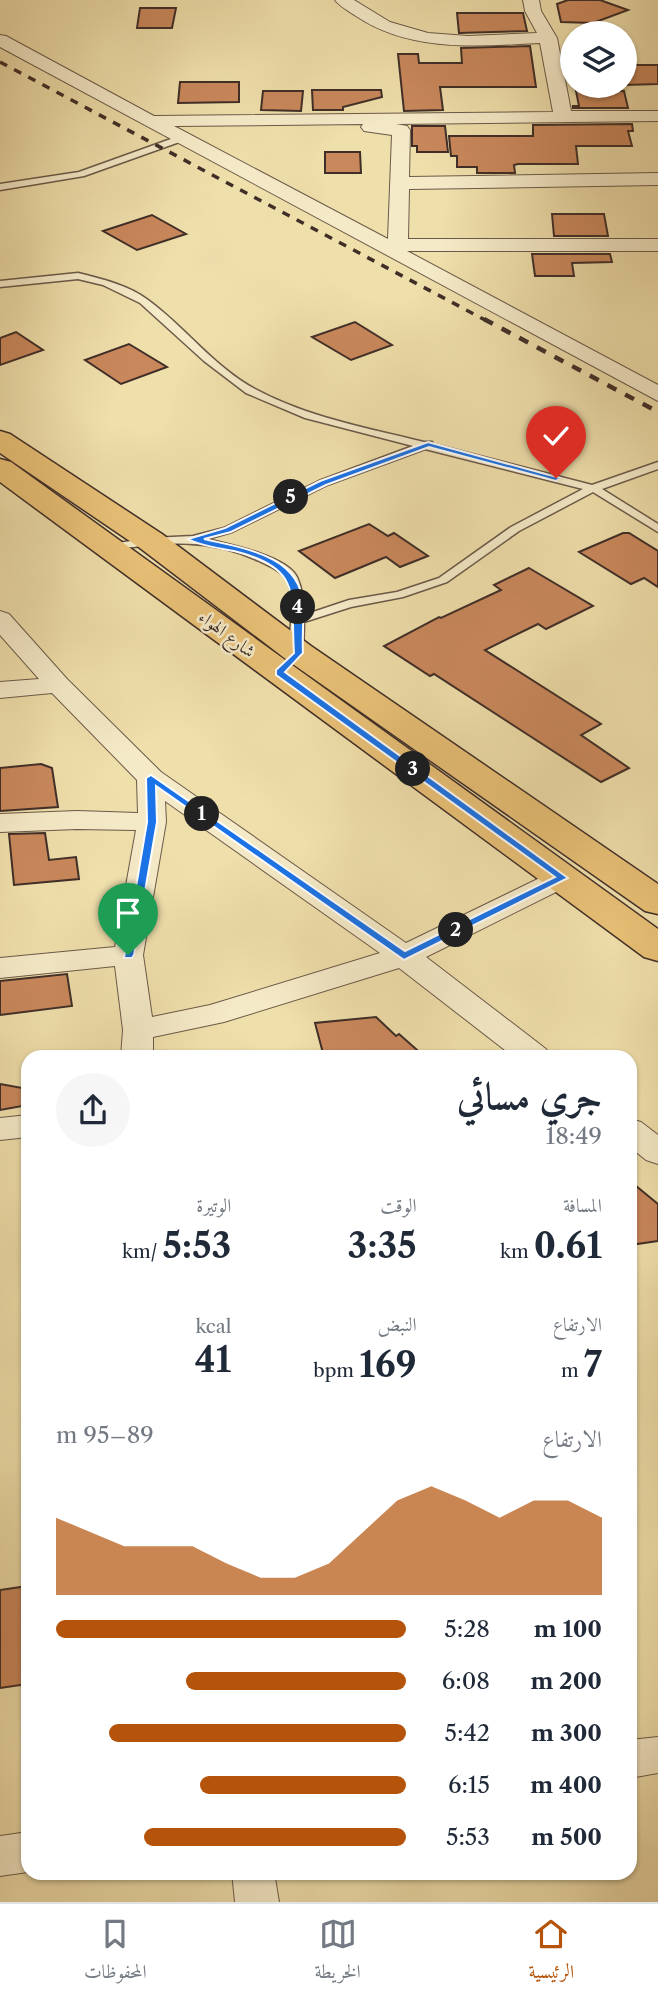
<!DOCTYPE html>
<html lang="ar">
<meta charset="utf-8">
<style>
body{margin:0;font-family:"Libre Caslon Text",Amiri,serif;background:#f6f6f7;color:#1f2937;direction:rtl;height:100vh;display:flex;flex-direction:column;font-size:26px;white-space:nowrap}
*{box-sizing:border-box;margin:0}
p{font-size:23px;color:#747a83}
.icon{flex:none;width:38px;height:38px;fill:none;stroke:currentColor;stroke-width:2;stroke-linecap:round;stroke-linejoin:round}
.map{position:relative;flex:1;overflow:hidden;direction:ltr}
.drawer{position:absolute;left:21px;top:1050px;width:616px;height:830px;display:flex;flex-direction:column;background:#fff;border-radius:21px;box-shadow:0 2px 5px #0004;direction:rtl}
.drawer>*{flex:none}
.buttons{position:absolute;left:560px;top:21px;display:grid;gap:14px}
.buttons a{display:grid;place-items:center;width:77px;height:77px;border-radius:50%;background:#fff;box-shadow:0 2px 5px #0004;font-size:35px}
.pin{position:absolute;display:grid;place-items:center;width:60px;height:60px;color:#fff;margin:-72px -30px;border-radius:50% 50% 50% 0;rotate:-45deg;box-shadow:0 0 7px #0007}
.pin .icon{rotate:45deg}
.km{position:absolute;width:35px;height:35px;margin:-18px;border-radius:50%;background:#222;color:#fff;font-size:19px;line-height:35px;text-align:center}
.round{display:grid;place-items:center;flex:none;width:74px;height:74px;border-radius:37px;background:#f6f6f7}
.overview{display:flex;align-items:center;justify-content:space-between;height:119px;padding:0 35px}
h1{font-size:38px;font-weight:800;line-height:52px}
.stats{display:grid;grid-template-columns:repeat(3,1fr);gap:10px;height:119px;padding:7px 35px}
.stats div{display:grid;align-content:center}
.stats b{font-size:35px;font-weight:800}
.stats small{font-size:19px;font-weight:400}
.stats p{font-size:19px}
.chart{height:196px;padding:14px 35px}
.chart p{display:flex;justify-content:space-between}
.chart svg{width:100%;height:126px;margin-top:7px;fill:#b45309;opacity:.7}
ul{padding:0 35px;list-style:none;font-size:23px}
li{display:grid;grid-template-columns:112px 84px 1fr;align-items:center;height:52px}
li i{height:18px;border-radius:9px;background:#b45309}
.tab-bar{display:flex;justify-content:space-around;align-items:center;height:98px;border-top:2px solid #e0e1e3;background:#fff;font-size:19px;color:#747a83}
.tab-bar a{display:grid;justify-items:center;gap:4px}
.tab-bar .current{color:#b45309}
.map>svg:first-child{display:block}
.building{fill:#c9885c;stroke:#3f2e28;stroke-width:2}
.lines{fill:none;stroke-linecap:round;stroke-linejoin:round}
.lane-casing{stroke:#6b5a49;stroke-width:3}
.street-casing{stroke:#6b5a49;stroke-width:2}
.primary-casing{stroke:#3f2e28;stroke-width:3}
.lane{fill:#f5eac8;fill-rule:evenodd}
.street{fill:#f5eac8;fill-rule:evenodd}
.primary{fill:#e8c076;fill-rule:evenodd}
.rail-far1{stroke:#3f2e28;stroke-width:3.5;stroke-dasharray:8 8;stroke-linecap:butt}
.rail{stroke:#3f2e28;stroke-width:4.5;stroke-dasharray:10 10;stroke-linecap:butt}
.route{fill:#1a73e8;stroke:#fff;stroke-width:2}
.labels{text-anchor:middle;stroke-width:5;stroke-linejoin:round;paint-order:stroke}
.street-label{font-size:18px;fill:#3f2e28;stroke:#f5eac8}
</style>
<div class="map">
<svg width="658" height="1902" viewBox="0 0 658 1902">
<rect width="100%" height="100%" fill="#efdfab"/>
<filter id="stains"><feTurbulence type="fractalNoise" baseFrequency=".00286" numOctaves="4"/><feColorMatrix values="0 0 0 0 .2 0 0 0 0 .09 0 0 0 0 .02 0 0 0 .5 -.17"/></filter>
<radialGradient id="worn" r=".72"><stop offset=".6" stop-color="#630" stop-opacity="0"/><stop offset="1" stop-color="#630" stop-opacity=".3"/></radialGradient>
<g class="building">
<path d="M568 0H600L628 10 593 23 561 22 557 4Z"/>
<path d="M140 8H176L172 28H137Z"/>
<path d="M457 13H523L527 31 459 33Z"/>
<path d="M530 46 536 87H440L443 110 404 111 398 54H418L419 63H462L461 48Z"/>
<path d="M625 65H658V84L625 85Z"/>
<path d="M180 82H239V102L178 103Z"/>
<path d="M312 90H381L382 97 343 107V110H313Z"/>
<path d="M263 91H303L301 111 261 110Z"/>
<path d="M576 91H624L628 108H573V106H579Z"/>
<path d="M632 124 633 131H628L632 146H576L578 164H518L514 165 515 173H477V167H457V156H451L449 136H533V125Z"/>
<path d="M412 126H445L448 152H417V146H412Z"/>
<path d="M325 152H360L361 173H325Z"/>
<path d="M552 214H604L608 236H554Z"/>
<path d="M152 215 186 234 137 250 103 231Z"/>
<path d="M532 254H610L612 262 572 263 574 276H535Z"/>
<path d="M355 322 392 345 351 360 312 337Z"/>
<path d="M16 332 43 350 0 365V338Z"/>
<path d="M129 344 167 367 121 384 85 360Z"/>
<path d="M369 524 388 536 394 533 428 556 400 567 386 557 335 578 299 551Z"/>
<path d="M623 533H629L658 551V587L644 578 631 584 579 552Z"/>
<path d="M529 568 593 606 546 629 538 624 485 650 601 724 581 735 629 768 601 782 434 674 430 676 384 646 439 617 441 618 501 590 494 585Z"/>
<path d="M41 764 52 768 58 807 0 811V768Z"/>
<path d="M45 833 49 860 76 857 79 879 14 885 9 834Z"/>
<path d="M67 974 72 1006 0 1015V981Z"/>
<path d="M376 1017 396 1036 399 1034 425 1057H324L315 1023Z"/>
<path d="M0 1084 28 1089V1105L0 1110Z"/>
<path d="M630 1181 658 1204V1241L630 1245Z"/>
<path d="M28 1586V1684L0 1688V1590Z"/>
</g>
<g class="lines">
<g class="lane-casing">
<g id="lane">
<path d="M182 135 185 136V140L84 176 0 190V184L79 172Z"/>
<path d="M78 273C102 279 128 285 148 300 185 327 214 367 255 389 307 417 367 428 424 442H432L433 444 592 485 658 462V469L602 489 658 524V532L593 492 519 531 447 582 403 597 351 607 304 622 303 655 297 659 293 658C284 633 300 604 286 579 281 570 267 565 259 561 207 537 165 542 111 550L105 547 111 544 151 538 193 536 224 528 319 481 413 446 305 418 246 393 204 361 140 303 103 285 78 279 0 287V281ZM425 449 583 489 511 527 439 578 397 592 349 600 304 615C304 603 302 588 297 577 287 556 228 544 207 539L232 532 327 485Z"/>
</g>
</g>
<g class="street-casing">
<g id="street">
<path d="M335 0H354L390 22 428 33 468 36 537 33 525 11 523 0H539L541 11 557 38 571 111H658V121L396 124 407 126 410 130 409 177 658 173V185L409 189 408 239H658V251H407L658 385V401L0 47V35L6 36 154 116 553 112 540 43C478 46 411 53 356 16 349 11 340 7 335 0ZM363 124 361 127 364 131 392 135 388 239 174 126Z"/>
<path d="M0 611 9 614 67 679 161 772 406 943 552 872 562 869 572 872 576 878 572 884 426 957 546 1049 551 1057H514L399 968 224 1022 153 1037V1057H121L123 1030 115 966 0 978V958L115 947 136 830 77 829 0 832V814L77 811 138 813 137 780 52 693 0 698V682L39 679 0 635ZM165 801 380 953 210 1005 152 1017 143 955 166 822Z"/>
<path d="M28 1115V1137L0 1140V1118Z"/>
<path d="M630 1119 641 1122 658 1135V1164L646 1160 630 1147Z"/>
<path d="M658 1737V1773L630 1778V1740Z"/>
<path d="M28 1832V1872L0 1876V1836Z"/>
<path d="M232 1872H274L279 1902H235Z"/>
</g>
</g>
<g class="primary-casing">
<g id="primary">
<path d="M0 431 10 434 162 534 311 646 658 884V914L645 911 287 660 140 548 0 453Z"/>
<path d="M0 459 11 462 658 929V961L644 957 0 482Z"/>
</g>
</g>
<use href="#lane" class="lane"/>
<use href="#street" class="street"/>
<use href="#primary" class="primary"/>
<path class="rail-far1" d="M0 62 487 321"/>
<path class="rail" d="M484 319 658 412"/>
</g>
<path class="route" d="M428 442 560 478 556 481 429 447 326 485 231 532 204 539C242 548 301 555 303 605 304 621 302 637 303 653L285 672 568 878 404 960 156 786 157 822 134 955 132 958H124L147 822 146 778 151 775 405 951 555 877 276 675V670L294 653C290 596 304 568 234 551 220 548 200 546 188 539L225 528 320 481Z"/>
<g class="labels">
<g class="street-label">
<text transform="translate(227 634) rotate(37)" y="6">شارع الهواء</text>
</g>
</g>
<rect width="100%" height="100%" filter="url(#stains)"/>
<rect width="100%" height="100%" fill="url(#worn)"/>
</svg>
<div class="buttons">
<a><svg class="icon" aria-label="layers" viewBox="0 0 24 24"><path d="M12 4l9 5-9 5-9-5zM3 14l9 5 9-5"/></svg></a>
</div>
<div class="pin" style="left:128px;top:955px;background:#1e9e55"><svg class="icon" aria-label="arrive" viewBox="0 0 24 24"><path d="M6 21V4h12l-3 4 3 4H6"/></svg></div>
<div class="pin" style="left:556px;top:478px;background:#d93025"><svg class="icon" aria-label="check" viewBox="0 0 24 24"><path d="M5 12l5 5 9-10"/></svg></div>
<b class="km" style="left:202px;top:814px">1</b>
<b class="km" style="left:456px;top:930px">2</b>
<b class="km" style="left:413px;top:769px">3</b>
<b class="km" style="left:298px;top:607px">4</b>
<b class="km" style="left:291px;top:497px">5</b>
<section class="drawer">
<div class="overview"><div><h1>جري مسائي</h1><p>18:49</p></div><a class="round"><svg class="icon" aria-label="share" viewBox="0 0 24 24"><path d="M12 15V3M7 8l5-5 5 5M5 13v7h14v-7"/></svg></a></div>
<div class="stats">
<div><p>المسافة</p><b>0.61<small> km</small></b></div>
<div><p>الوقت</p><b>3:35</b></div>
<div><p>الوتيرة</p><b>5:53<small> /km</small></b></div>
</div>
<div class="stats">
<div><p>الارتفاع</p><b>7<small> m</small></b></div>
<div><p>النبض</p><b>169<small> bpm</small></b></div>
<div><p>kcal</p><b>41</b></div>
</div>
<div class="chart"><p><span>الارتفاع</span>89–95 m</p>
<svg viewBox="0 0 160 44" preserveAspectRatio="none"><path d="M0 44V17L10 22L20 27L30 27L40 27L50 33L60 38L70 38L80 33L90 22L100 11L110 6L120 11L130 17L140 11L150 11L160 17V44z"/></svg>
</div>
<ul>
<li><b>100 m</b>5:28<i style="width:100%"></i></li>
<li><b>200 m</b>6:08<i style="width:63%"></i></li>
<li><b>300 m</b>5:42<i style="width:85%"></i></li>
<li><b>400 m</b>6:15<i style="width:59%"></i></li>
<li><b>500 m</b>5:53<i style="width:75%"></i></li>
</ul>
</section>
</div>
<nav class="tab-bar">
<a class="current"><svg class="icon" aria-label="home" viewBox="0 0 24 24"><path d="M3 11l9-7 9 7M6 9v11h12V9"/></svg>الرئيسية</a>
<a><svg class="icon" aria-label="map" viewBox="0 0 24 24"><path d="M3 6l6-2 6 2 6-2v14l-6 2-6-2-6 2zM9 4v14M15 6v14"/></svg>الخريطة</a>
<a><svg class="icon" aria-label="saved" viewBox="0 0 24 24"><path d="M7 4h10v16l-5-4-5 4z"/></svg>المحفوظات</a>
</nav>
